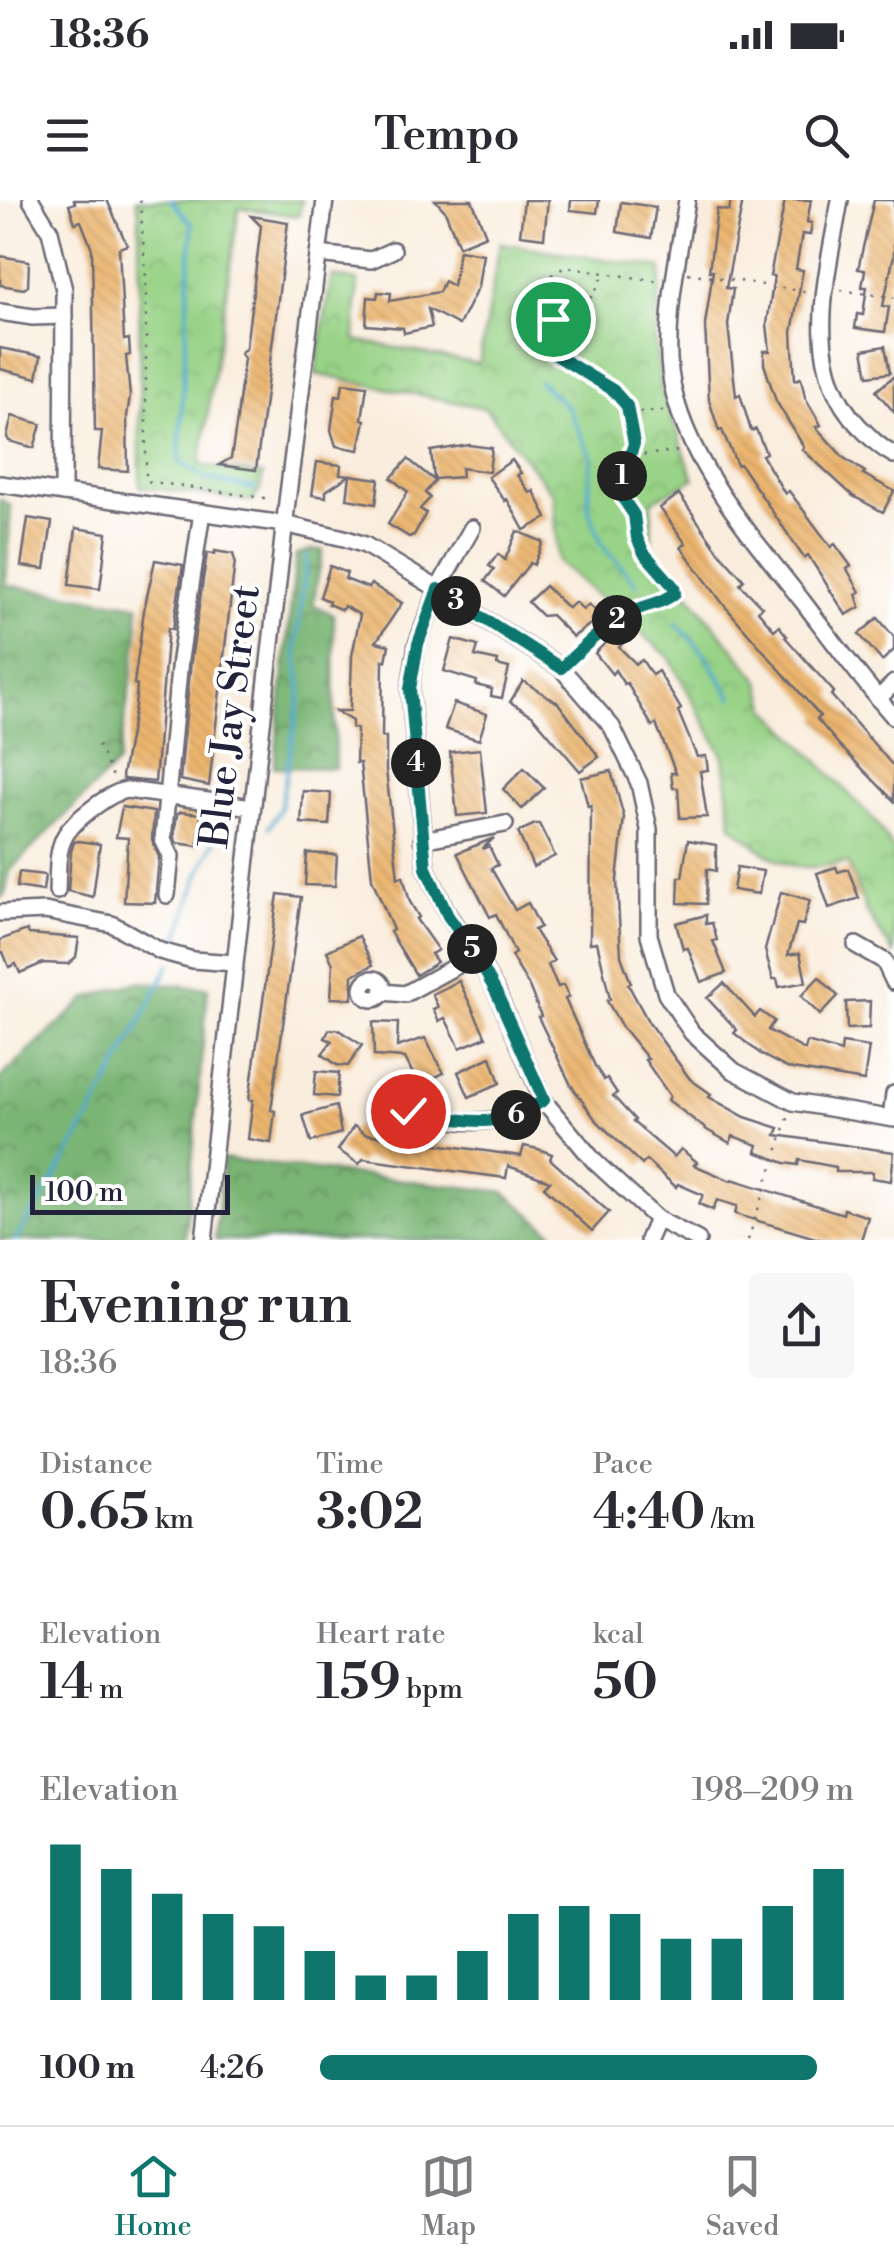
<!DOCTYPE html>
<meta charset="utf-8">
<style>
body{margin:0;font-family:"Libre Bodoni",serif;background:#f7f7f7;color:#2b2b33;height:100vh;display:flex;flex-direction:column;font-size:38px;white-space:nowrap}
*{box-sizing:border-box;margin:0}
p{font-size:32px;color:#7c7c81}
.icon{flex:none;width:55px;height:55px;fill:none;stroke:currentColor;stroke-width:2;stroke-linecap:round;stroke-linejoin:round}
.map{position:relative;height:1040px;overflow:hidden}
.side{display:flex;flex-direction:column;background:#fff;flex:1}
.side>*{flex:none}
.scale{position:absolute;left:30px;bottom:25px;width:200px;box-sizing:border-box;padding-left:10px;border:5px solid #22223b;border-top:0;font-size:28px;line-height:35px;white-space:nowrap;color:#22223b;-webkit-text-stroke:8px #fff;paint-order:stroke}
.pin{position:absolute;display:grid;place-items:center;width:85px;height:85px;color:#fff;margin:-42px;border:5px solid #fff;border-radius:50%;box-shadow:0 2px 10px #0007}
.km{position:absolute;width:50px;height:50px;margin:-25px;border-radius:50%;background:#222;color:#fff;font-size:28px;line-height:50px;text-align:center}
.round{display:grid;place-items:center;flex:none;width:105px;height:105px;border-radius:10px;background:#f7f7f7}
.summary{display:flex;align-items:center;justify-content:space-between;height:170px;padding:0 40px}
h1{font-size:55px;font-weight:600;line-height:75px}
.stats{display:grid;grid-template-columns:repeat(3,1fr);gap:15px;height:170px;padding:10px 40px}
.stats div{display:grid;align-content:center}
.stats b{font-size:50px;font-weight:600}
.stats small{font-size:28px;font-weight:400}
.stats p{font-size:28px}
.chart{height:280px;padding:20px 40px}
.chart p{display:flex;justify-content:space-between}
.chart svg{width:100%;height:180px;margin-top:10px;stroke:#0f766e;stroke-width:6}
ul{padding:0 40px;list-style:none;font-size:32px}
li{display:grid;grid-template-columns:160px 120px 1fr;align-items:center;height:75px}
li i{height:25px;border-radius:12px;background:#0f766e}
.status{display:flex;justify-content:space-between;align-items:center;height:70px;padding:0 50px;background:#fff;direction:ltr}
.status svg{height:28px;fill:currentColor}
header{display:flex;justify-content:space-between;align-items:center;height:130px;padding:0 40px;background:#fff;font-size:45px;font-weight:600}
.tab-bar{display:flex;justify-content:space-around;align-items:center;height:140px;border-top:2px solid #e1e1e2;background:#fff;font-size:28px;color:#7c7c81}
.tab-bar a{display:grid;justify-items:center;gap:5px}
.tab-bar .active{color:#0f766e}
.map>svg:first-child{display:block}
.forest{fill:url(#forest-crowns);stroke:#4e6c58;stroke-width:2.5}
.park{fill:url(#park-crowns);stroke:#5e7a61;stroke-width:2.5}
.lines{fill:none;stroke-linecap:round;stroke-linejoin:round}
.stream{stroke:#51aacf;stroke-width:4}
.building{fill:url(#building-back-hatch)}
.minor-casing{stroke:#6d6974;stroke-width:20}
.path{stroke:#6d6974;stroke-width:2.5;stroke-dasharray:2.5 8;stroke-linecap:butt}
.minor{stroke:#fff;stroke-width:15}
.route-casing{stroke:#fff;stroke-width:20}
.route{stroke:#0f766e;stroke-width:12}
.labels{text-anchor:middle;stroke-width:8;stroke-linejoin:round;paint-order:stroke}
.street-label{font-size:40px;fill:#22223b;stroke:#fff}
</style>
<div class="status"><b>18:36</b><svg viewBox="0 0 49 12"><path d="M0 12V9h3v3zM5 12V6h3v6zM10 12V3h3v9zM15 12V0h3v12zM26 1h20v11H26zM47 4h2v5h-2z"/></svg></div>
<header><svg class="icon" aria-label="menu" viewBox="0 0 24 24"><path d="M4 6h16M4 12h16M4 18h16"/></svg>Tempo<svg class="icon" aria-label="search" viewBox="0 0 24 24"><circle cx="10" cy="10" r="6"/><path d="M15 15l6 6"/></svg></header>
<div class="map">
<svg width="894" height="1040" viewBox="0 0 894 1040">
<defs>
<pattern id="forest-crowns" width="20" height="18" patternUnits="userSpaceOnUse" patternTransform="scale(2.5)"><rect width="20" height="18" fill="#7ab574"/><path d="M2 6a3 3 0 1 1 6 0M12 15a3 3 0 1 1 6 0" fill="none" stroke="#649360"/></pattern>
<pattern id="park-crowns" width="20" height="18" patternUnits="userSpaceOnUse" patternTransform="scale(2.5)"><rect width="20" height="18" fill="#99d387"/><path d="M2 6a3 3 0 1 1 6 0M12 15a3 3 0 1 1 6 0" fill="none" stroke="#84b575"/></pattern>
<pattern id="building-back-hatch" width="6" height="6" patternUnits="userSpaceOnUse" patternTransform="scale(2.5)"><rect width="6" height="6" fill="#ecb66f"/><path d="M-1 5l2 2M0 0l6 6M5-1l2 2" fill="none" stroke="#ca9c61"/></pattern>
</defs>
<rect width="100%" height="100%" fill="#fff"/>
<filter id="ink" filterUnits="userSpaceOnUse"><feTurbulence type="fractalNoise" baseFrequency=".01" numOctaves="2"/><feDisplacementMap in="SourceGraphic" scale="20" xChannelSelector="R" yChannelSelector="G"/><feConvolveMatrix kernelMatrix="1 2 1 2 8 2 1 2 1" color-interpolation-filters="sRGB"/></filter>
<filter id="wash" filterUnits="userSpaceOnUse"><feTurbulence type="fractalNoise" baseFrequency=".0048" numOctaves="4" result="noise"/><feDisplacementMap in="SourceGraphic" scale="40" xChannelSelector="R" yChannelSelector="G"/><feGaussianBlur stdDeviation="2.25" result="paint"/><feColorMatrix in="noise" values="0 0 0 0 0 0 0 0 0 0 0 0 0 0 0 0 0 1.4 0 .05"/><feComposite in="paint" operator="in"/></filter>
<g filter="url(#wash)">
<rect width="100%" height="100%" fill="#f9eddd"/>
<g class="forest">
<path d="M0 299 11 306 6 385 139 405 138 435 118 563 10 670 5 695 0 698Z"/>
<path d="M310 350H323L313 404 334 415 335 568 274 567 296 355Z"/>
<path d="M138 782 208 788 185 1040H0V878L87 798Z"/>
<path d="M223 959 505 992 561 1040H215Z"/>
</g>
<g class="park">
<path d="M136 0H302L299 16 239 8 200 265 263 275 260 290 253 301 140 287 139 12Z"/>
<path d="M500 43 662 68 655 140 661 187 694 279 652 301 651 348 760 481 768 509 875 621 894 651V754L867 713 848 663C785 673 780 665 732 626L724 557 669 457 558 362 554 295 485 208 315 174 332 76 358 81 355 140 479 164Z"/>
</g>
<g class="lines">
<g class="stream">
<path d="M171 0 192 24 179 262 207 279 255 289"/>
<path d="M539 181 568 208 591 256 588 307 602 345 637 384"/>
<path d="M676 423 705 454 732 498"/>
<path d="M269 627 280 609 301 491 296 448 307 356"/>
<path d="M175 747 199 674 218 634"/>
<path d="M15 1040C74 952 123 858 170 763"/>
</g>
</g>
<g id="blocks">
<g class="building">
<path d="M74 0H107L127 45 119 48 124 140 129 139 130 155 126 156 130 196 127 216 128 271 98 269 102 231H95L92 49 81 21 75 23 69 5 75 3Z"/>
<path d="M435 0H472L486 35 459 46 445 11Z"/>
<path d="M524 0H548L544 38 520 35Z"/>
<path d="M571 0H599L597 13 570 10Z"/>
<path d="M731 0H743L726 88 733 89 728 125 736 196 740 194 751 231 756 229 766 253 762 255 785 294 789 291 831 347 835 344 851 366 847 369 860 392 856 394 860 407 846 415 808 355 804 358 740 264 737 265 722 230 719 231 709 200 705 125 713 71H709L717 9 729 11Z"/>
<path d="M785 0H811L807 22 812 23 810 35 802 34 796 69 803 70 792 132 795 180 801 178 805 197 821 225 816 227 844 258 865 272 863 274 894 291 883 312 853 296 802 249 804 247 776 201 764 164V151H770L767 124 774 76H770Z"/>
<path d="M874 0H894V55L883 106 889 107 885 132 855 128 857 114 863 115 867 87H862L865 70 858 69Z"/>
<path d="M621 2 656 7 651 38 617 32Z"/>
<path d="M251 16 288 22 256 270 219 265 231 258 237 219 244 158 240 153 246 148 261 26Z"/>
<path d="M459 50 483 54 478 87 459 125 428 109 432 127 404 133 403 128 366 125 368 97 377 98 378 92 391 93 390 101 439 92 444 81 453 86Z"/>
<path d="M0 56 29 61 28 86 24 89 0 85Z"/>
<path d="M885 146 890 173 868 176 863 150Z"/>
<path d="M0 148 41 156 37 178 0 169Z"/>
<path d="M894 176V212L876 191Z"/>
<path d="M343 183 367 186 362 219 365 220 359 250 336 246 331 230 336 195 341 196Z"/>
<path d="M12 216 41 224 34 248 9 241 7 237Z"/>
<path d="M469 245 492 248 489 272 461 268 462 277 434 279 431 251Z"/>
<path d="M408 259 435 281 425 293 430 298 420 309 426 313 414 335 409 337 388 324 408 292 391 278Z"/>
<path d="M512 260 521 273 517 275 530 293 534 291 547 318 524 330 507 299 505 301 488 277Z"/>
<path d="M317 262 341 265 340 274 350 275 326 291V297L312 295Z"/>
<path d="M350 275 379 279 376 304 347 299Z"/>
<path d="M679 294 719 352 744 380 740 384 762 407 758 411 774 430 779 426 787 436 785 437 834 492 831 495 894 567V601L840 546 817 519 820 516 724 405 681 347 686 344 660 308Z"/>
<path d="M28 318 52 322 45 369 21 366Z"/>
<path d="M76 328 107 333 100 389 69 385Z"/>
<path d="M517 331 543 342 534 365 530 363 504 396 485 381 494 369 489 366 498 354 505 360Z"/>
<path d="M215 351 233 354 235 361 209 586 180 580 191 460 207 353 215 354Z"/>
<path d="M155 360 183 365 173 429 168 428 155 582 123 579 122 576 135 506 137 485 134 484 144 410Z"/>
<path d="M330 366 347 373 345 379 368 388 371 384 402 403 376 442 389 445 386 461 383 460 382 537H386V570L398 678 403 676 410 702 419 717 416 719 438 750 431 754 437 762 416 775 390 732 393 730 372 679 360 563H356L357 529 352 528V521L335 511H350L352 456 360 415 344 406 342 410 328 404 329 401 320 397Z"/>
<path d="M545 386 568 408 576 402 583 410 589 404 598 414 591 420 593 422 573 437 551 415 542 416 528 402Z"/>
<path d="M878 418 894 437V450L882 461 859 434Z"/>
<path d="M615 433 624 442 619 447 636 464 642 460 652 475 658 471 681 509 678 511 697 557 706 556 708 570 700 571 707 617 680 618 678 588H673L671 573H676L656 524 652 526 627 483 624 484 615 470 612 474 595 453Z"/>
<path d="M453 439 478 446 475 456 498 461 497 465 509 468 502 498 491 496 492 489 476 485 477 481 444 471Z"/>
<path d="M523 481 558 503 599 557 580 571 532 515 510 502Z"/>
<path d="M454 503 487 514 479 540 445 529Z"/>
<path d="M480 549 487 613 457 616 450 552Z"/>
<path d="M524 568 544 588 522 609 503 589Z"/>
<path d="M611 571 624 617 617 680 621 756 631 783 628 784 649 823 690 879 711 894 709 897 745 917 779 928 776 935 894 952 891 981 872 978 873 972H836V967L799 960 798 965 785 963 756 952 758 945 733 936 730 943 707 930 668 900 670 896 645 860 648 859 622 827 607 801 610 799 597 742 590 743 591 606 588 607 581 578Z"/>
<path d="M303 591 331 593 329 625 301 623Z"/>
<path d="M122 607 154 612 152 640 159 657 155 703 124 702 128 638 116 637Z"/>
<path d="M181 612 201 614 198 646 177 643 174 638 177 614Z"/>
<path d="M535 624H539L555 656 533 667 518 632Z"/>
<path d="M494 638 482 649 489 646 498 665 491 668 515 710 528 703 540 727 534 730 554 761 548 765 558 787 563 785 569 797 565 799 595 866 604 880 607 878 617 893 613 896 635 920 633 922 674 957 681 949 697 962 694 965 731 981 732 979 843 1014 844 1009 868 1017 861 1040H822L735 1014 737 1006 717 1000 713 1010 699 1004 703 995 678 984 676 987 646 960 642 965 595 919 571 885 538 817 541 816 529 786 511 756 515 753 496 714 490 717 457 653Z"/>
<path d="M688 640 716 645V671L707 669 706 704 678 703 679 677H682Z"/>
<path d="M79 641 100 644 93 697 68 691 71 652 74 642Z"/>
<path d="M307 653 337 655 335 686 305 685Z"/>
<path d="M737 667 763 671 759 694 733 690Z"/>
<path d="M836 667 838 672 848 669 859 698 829 708 817 673Z"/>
<path d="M19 672 45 675 43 691 17 687Z"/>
<path d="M781 692 810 700 803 725 797 724 788 755 800 753 806 782 779 787 777 779H773L765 750Z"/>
<path d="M278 694 301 697 271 910 275 911 271 943 248 939 253 900H249Z"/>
<path d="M706 715V724L712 723 717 740 713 741 726 773 701 782 688 748 683 749 676 723Z"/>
<path d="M27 730 29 734 79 738 76 757 68 764 43 763 20 773 16 764 9 767 3 752 0 753V740Z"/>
<path d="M359 736 373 765 353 775 352 799 331 798 333 764 327 751Z"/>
<path d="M819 777 838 796 820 815 801 796Z"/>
<path d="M459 781 486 837 460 848 445 818 439 821 433 809 438 807 432 794Z"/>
<path d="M724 783 755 817 760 811 774 821 768 830 805 850 807 842 841 852 842 843 869 847 864 881 787 868 762 855 734 833 737 830 707 798Z"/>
<path d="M870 801 869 828 847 829 846 802Z"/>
<path d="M373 822 398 823 397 847 425 838 444 873 427 881 414 876 405 858 374 856Z"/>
<path d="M337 829 362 845 348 866 337 865 322 854 332 841 325 838 329 830Z"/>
<path d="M491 857 500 883 469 897 458 872Z"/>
<path d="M316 871 339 873 337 897 314 895Z"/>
<path d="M336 906 341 933 311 942 303 915Z"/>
<path d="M354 926 365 934 521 956 524 946 538 949 552 954 550 959 609 1012 592 1031 544 987 550 981 508 966 506 978 363 959 359 964 338 950Z"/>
</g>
</g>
</g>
<g filter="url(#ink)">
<use href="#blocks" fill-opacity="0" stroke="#6d6974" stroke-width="2.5"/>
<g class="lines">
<g class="minor-casing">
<g id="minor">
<path d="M31 0 50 31 64 90 63 293"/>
<path d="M687 0C679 52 667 106 669 159 673 249 752 336 804 403 833 441 862 481 894 517"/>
<path d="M840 0C828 74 800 164 858 225 870 237 879 247 894 255"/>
<path d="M318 54 371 60 393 50"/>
<path d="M0 112 33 117 64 116"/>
<path d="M0 284 284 324 344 338 365 345 438 389 561 468 612 527 639 583 649 629V735L666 794 692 833 734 871 793 902 894 919"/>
<path d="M472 328 438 389 417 444 410 489 426 668 448 715 476 755 497 793 543 900 595 962 657 1019 698 1040"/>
<path d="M878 499 894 483"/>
<path d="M422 640 505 624"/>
<path d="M57 691C58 674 56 652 65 636 73 621 110 592 127 590L252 607"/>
<path d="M167 695 171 656 163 640 180 459 202 312"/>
<path d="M0 713 45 711 112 724 160 751 193 760 234 763"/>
<path d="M856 745 884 761 894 782"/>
<circle cx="373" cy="789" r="10"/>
<path d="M383 792 405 794 476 755"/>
<path d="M379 894C428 923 494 935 543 900"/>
<path d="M891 918 894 894"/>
<path d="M204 1040 287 302 325 0"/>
<path d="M648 1040 657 1019"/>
</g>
</g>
<g class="path">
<path d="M140 0 146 79V281L271 299"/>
<path d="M688 73 808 92"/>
<path d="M841 90 894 98"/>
<path d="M554 118C583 111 592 100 604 74"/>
<path d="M629 213 664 211"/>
<path d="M633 256 679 251"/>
<path d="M571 459C590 442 608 424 630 412 645 404 663 404 675 393L674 387 644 353 637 338 633 315 623 300 621 278 634 244 627 206 613 190 554 154C551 142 553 132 552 120 551 100 542 104 547 78L565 67 658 81"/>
<path d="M98 545 113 577"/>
<path d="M748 1040 788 918"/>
</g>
<use href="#minor" class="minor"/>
</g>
</g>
<g class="lines" filter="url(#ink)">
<g class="route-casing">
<path id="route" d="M408 911C461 919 496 933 544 900L497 794 476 755 448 716 426 668 410 489 418 444 438 389 561 468C583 448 604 425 631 412 646 404 663 404 675 393L674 387 644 353 637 338 634 315 624 300 622 278 634 244 627 206 613 190 554 154 550 138 553 119"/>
</g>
<use href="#route" class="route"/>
</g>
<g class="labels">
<g class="street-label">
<text transform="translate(229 516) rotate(-83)" y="14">Blue Jay Street</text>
</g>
</g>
</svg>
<div class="scale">100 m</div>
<div class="pin" style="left:553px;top:119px;background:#1e9e55"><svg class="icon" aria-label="arrive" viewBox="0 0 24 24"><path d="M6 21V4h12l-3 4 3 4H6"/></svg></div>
<div class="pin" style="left:408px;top:911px;background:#d93025"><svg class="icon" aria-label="check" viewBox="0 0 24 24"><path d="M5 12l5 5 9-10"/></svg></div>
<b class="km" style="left:622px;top:276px">1</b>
<b class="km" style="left:617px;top:420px">2</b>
<b class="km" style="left:456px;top:401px">3</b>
<b class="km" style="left:416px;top:563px">4</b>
<b class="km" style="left:472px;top:749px">5</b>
<b class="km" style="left:516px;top:915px">6</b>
</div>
<section class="side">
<div class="summary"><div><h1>Evening run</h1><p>18:36</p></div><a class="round"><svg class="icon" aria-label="share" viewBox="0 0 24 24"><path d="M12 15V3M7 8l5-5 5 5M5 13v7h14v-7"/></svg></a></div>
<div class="stats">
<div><p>Distance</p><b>0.65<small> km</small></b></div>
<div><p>Time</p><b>3:02</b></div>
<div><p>Pace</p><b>4:40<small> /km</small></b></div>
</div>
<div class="stats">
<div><p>Elevation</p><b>14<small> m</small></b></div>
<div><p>Heart rate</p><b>159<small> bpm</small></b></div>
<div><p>kcal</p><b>50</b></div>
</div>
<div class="chart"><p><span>Elevation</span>198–209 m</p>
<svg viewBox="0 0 160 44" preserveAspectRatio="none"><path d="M5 44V6M15 44V12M25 44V18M35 44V23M45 44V26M55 44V32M65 44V38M75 44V38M85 44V32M95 44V23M105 44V21M115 44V23M125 44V29M135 44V29M145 44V21M155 44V12"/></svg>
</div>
<ul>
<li><b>100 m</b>4:26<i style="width:93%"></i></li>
</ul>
</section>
<nav class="tab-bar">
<a class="active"><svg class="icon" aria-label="home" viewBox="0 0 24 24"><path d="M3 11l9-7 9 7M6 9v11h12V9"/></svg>Home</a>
<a><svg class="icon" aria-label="map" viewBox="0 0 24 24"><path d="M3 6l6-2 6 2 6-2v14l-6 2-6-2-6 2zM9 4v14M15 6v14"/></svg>Map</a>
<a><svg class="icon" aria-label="saved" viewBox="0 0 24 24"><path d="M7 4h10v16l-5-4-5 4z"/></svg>Saved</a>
</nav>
